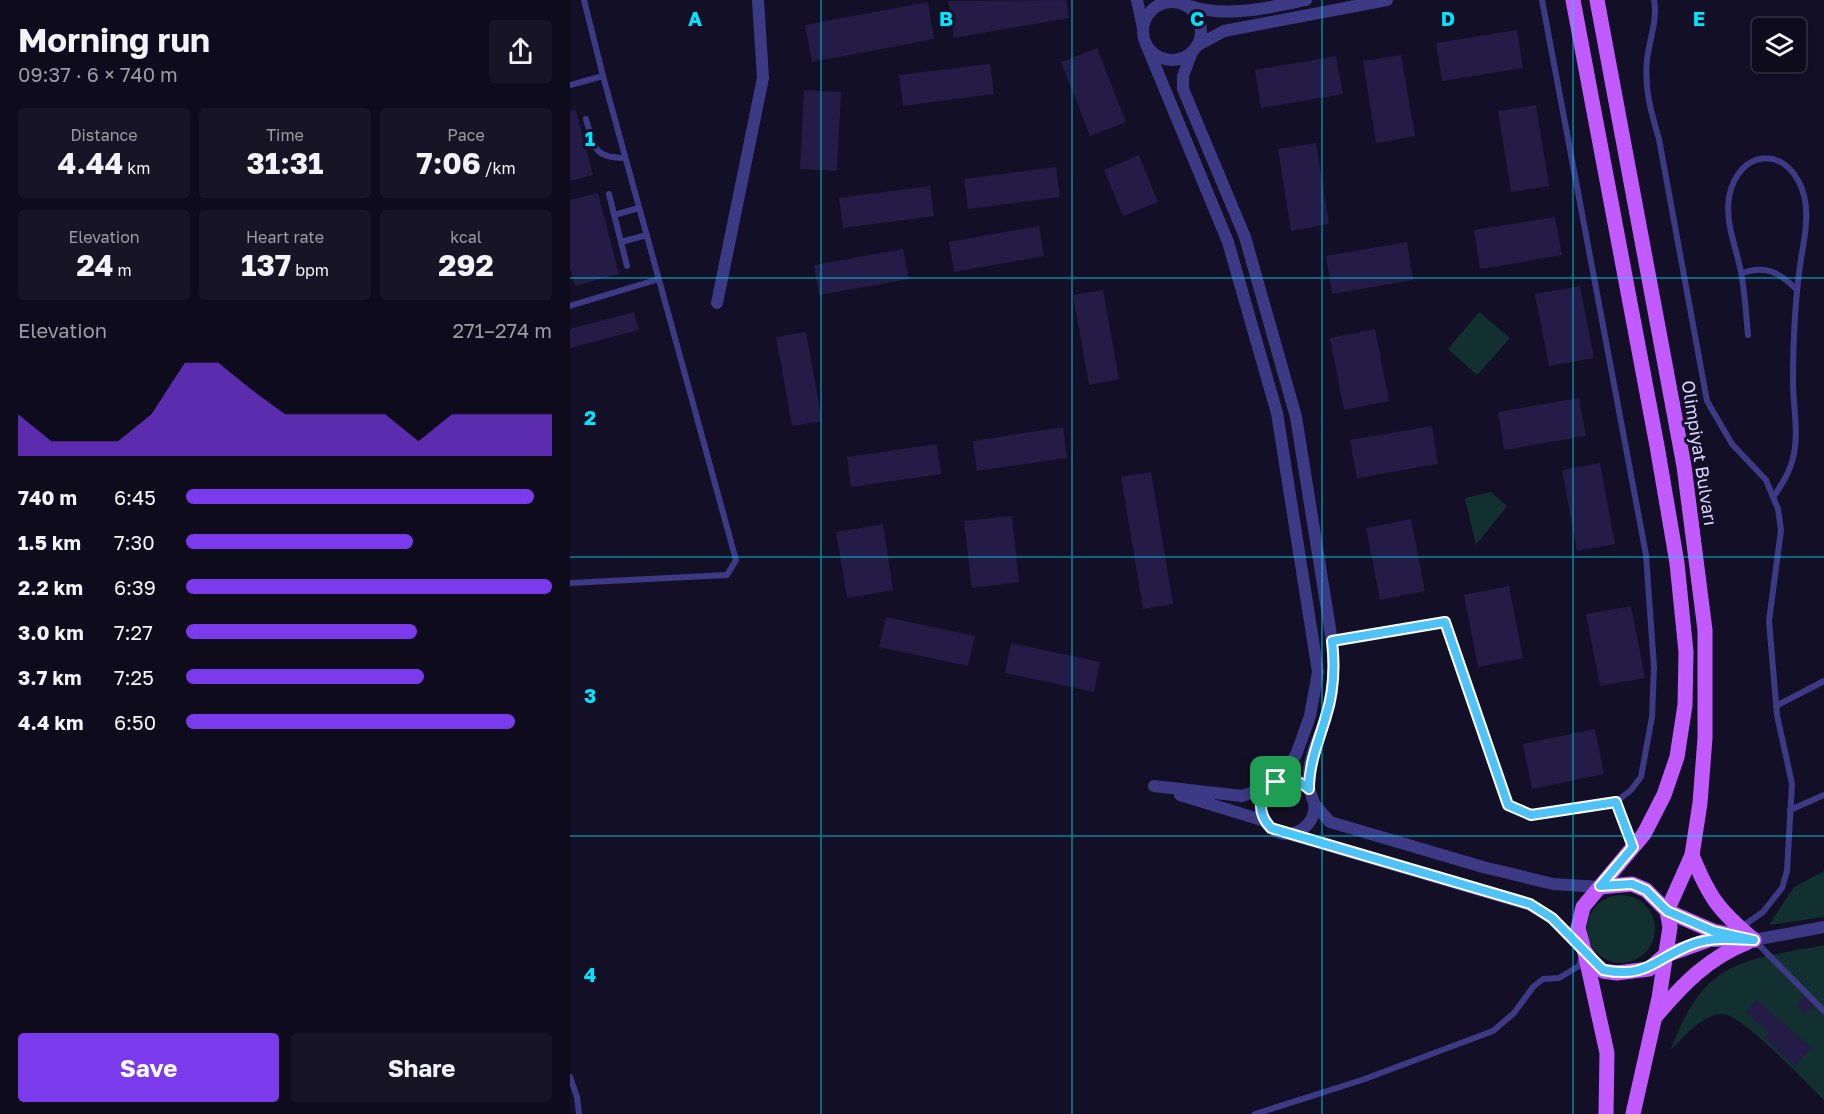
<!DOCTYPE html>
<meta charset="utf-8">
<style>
body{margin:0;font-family:"Golos Text",sans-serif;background:#171425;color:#f1f3f6;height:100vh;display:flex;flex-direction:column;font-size:22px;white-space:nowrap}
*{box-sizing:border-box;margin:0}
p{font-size:20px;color:#9b9ba3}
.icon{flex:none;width:33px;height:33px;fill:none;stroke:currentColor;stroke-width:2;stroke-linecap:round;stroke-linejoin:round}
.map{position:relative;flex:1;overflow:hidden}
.details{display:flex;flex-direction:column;background:#0e0b1c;width:570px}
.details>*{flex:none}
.fabs{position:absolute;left:1182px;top:18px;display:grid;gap:12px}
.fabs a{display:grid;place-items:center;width:54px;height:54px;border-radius:6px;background:#0e0b1c;box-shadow:0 3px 9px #0003,0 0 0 2px #2e2b3b;font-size:30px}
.pin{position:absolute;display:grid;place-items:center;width:51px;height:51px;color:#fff;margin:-26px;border-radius:12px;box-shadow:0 3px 9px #0006}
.round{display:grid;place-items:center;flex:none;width:63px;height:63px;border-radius:6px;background:#171425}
.overview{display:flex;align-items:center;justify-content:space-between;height:102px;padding:0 18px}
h1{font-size:33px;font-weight:700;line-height:45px}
.metrics{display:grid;grid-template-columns:repeat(3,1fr);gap:9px;height:102px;padding:6px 18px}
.metrics div{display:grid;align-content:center;border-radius:6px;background:#171425;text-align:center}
.metrics b{font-size:30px;font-weight:700}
.metrics small{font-size:16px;font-weight:400}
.metrics p{font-size:16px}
.chart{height:168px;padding:12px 18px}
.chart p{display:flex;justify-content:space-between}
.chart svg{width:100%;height:108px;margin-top:6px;fill:#7c3aed;opacity:.7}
.button{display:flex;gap:12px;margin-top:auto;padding:12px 18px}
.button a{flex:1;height:69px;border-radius:6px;background:#7c3aed;color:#fff;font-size:24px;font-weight:700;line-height:69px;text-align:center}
.button a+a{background:#171425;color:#f1f3f6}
ul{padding:0 18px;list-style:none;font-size:20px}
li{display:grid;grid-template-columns:96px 72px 1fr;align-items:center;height:45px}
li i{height:15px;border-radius:8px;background:#7c3aed}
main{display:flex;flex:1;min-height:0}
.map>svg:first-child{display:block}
.green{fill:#12302f}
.building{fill:#241b47}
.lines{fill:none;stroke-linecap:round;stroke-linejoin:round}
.service{stroke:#3d3a85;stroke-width:6}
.minor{stroke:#3d3a85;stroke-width:12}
.primary{stroke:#c25bff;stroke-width:15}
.route-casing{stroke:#fff;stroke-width:12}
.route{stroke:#4fc3f7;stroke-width:8}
.grid{fill:none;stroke:#00e5ff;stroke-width:1.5;stroke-opacity:0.55}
.labels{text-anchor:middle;stroke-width:6;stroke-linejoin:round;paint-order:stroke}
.street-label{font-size:18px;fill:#d9d4ff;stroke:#130f26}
.grid-label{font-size:20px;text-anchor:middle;font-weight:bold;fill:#00e5ff;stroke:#130f26;stroke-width:6;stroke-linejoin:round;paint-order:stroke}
</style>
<main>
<section class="details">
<div class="overview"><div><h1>Morning run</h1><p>09:37 · 6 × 740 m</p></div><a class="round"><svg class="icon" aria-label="share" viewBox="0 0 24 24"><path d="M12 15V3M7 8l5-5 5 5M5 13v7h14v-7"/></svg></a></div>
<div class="metrics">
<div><p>Distance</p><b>4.44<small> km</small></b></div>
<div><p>Time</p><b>31:31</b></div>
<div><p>Pace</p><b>7:06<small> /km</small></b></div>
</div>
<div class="metrics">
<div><p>Elevation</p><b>24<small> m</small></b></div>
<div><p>Heart rate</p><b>137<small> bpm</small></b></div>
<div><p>kcal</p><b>292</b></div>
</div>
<div class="chart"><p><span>Elevation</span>271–274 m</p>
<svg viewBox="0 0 160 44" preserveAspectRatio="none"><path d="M0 44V27L10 38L20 38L30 38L40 27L50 6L60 6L70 17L80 27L90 27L100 27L110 27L120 38L130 27L140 27L150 27L160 27V44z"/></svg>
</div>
<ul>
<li><b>740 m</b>6:45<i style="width:95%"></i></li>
<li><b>1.5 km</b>7:30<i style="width:62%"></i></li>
<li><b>2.2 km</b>6:39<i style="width:100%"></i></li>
<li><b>3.0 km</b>7:27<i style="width:63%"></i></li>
<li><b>3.7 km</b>7:25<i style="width:65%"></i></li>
<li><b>4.4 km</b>6:50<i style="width:90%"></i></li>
</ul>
<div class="button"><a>Save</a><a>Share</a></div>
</section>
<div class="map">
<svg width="1254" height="1114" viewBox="0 0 1254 1114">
<rect width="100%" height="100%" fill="#130f26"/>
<g class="green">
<path d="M909 312 940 338 907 375 878 349Z"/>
<path d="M921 492 937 506 906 545 895 498Z"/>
<path d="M1254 871V917L1199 925 1224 887Z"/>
<circle cx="1051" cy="929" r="34"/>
<path d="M1254 945V1100C1237 1084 1171 1013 1152 1014 1131 1015 1114 1037 1100 1051 1135 960 1166 962 1254 945Z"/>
</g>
<g class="building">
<path d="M496 0 499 18 384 38 378 1Z"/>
<path d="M358 2 364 39 242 62 235 25Z"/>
<path d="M947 30 953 68 872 81 866 43Z"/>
<path d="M527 48 556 122 520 136 491 62Z"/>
<path d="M831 55 845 136 806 143 793 61Z"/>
<path d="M766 56 773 94 691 108 685 70Z"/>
<path d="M420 64 424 94 333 106 329 75Z"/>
<path d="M234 90 271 92 267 171 230 169Z"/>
<path d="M966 105 979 186 941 192 928 111Z"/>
<path d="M6 110 23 175 0 181V111Z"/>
<path d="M746 143 759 224 721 231 708 149Z"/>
<path d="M569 155 588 202 553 216 534 170Z"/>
<path d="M486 167 490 197 398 209 394 179Z"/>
<path d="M360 186 364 216 273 228 269 198Z"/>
<path d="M28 193 49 274 5 286 0 268V200Z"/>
<path d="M985 217 992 255 910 269 904 230Z"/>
<path d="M469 226 474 256 384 272 379 242Z"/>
<path d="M837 242 843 280 762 294 756 256Z"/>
<path d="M333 249 339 279 249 295 244 265Z"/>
<path d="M1010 286 1024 358 979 366 965 294Z"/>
<path d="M533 290 549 379 519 385 503 295Z"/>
<path d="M64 312 69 330 0 348V329Z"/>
<path d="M805 329 819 401 774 410 760 338Z"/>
<path d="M236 332 252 421 222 426 206 337Z"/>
<path d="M1009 398 1016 436 934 450 928 412Z"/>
<path d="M862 426 868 464 787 478 780 440Z"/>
<path d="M493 427 497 458 407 471 403 441Z"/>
<path d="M367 444 371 474 281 487 277 457Z"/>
<path d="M1030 463 1045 544 1007 551 992 470Z"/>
<path d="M581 472 603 604 573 609 551 477Z"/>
<path d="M442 516 449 582 402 588 394 521Z"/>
<path d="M841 519 855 591 810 600 796 528Z"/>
<path d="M313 524 323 590 277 598 266 532Z"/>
<path d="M939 586 953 658 908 667 894 595Z"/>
<path d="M1061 606 1075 678 1030 686 1016 614Z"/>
<path d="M316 617 405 636 398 666 309 647Z"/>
<path d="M441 643 530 662 524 692 435 673Z"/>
<path d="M1025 729 1034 774 962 789 953 744Z"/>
<path d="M1235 995 1245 1005 1236 1014 1226 1005Z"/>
<path d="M1187 1000 1241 1048 1225 1066 1194 1038 1199 1032 1176 1012Z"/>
</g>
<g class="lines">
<g class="service">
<path d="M1084 0C1088 20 1079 40 1077 60 1074 88 1081 112 1089 139L1137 401 1162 444 1196 480 1208 509 1211 530 1199 621 1207 715 1222 784 1217 871 1212 888 1193 912 1170 928"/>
<path d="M0 85 33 76"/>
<path d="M16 119C24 147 23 158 55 158"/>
<path d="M39 194 57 266"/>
<path d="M44 215 69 208"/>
<path d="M51 242 77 235"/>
<path d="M1172 273C1196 265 1209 272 1226 289"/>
<path d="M0 306 89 279"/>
<path d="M1178 335C1176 314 1175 293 1171 272 1166 246 1155 224 1159 197 1168 150 1215 144 1232 189 1239 208 1236 229 1233 247 1225 292 1223 338 1223 383 1223 404 1228 426 1225 447 1223 466 1215 480 1204 496"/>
<path d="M0 583 157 575 166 560 33 76 14 0"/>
<path d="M762 641 875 622 938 805 961 815 1046 802 1061 790 1071 777 1082 717 1084 667 1076 555 972 0"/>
<path d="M1206 706 1254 681"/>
<path d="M1046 802 1063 846"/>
<path d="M1220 810 1254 795"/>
<path d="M1184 940 1254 1011"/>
<path d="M0 1077 7 1097 9 1114"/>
<path d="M685 1114 792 1080 923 1031 944 1013 963 987 973 979 989 978 1009 966 1012 957"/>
</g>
<g class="minor">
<path d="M567 0 573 28"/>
<circle cx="602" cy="31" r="29"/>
<path d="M619 6C657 18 698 8 736 0"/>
<path d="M576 44 658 242 707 413 748 672 740 716 726 755 706 782"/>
<path d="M628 45 654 31 817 0"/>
<path d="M622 52 613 76V89L675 237 726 417 762 641C765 667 764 693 756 718 750 735 740 754 739 771 739 776 738 784 739 789 742 799 747 804 743 815 739 828 724 837 710 833 701 830 694 822 692 813 683 784 719 772 739 789"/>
<path d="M147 303 193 78 188 0"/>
<path d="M584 786 672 796 699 787"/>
<path d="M610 795 695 821"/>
<path d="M745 805 760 822 913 867 983 884 1030 887"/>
<path d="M719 834 960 905 982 918 1014 950"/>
<path d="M1184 940 1254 927"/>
</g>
<g class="primary">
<path d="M1003 0 1087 446 1107 563 1116 652 1115 705 1107 757 1094 795 1074 834 1013 907 1008 928 1014 950 1022 962 1033 971 1047 973 1079 969 1094 956 1141 939 1184 940"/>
<path d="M1027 0 1114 466 1135 630V738L1130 803 1122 855 1097 911"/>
<path d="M1122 855C1139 897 1148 910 1184 940"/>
<path d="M1030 887 1062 884 1076 890 1097 911 1143 931 1157 934"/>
<path d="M1015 953 1037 1053 1036 1114"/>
<path d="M1086 1016C1113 984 1138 958 1178 942"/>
<path d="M1063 1114 1089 998 1100 927 1097 911"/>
</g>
</g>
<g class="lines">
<g class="route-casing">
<path id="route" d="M875 622 938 805 961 815 1046 802 1063 847 1030 886 1062 884 1076 890 1097 911 1143 931 1184 940C1163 939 1143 937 1123 944 1085 958 1078 979 1033 970L982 918 960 904 701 828C673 799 709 762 739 789 739 762 749 741 756 716 764 691 765 667 762 641Z"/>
</g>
<use href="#route" class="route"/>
</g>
<path class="grid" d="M251 0V1114M502 0V1114M752 0V1114M1003 0V1114M0 278H1254M0 557H1254M0 836H1254"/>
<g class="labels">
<g class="street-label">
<text transform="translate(1129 453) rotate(81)" y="6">Olimpiyat Bulvarı</text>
</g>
</g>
<g class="grid-label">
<text x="125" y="26">A</text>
<text x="376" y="26">B</text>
<text x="627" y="26">C</text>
<text x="878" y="26">D</text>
<text x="1129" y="26">E</text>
<text x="20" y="146">1</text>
<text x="20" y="425">2</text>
<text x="20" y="703">3</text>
<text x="20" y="982">4</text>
</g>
</svg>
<div class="fabs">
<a><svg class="icon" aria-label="layers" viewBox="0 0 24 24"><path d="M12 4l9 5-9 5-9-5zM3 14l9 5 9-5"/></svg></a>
</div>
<div class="pin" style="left:706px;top:782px;background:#1e9e55"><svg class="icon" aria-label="arrive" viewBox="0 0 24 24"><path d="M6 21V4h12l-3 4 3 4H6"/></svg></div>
</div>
</main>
